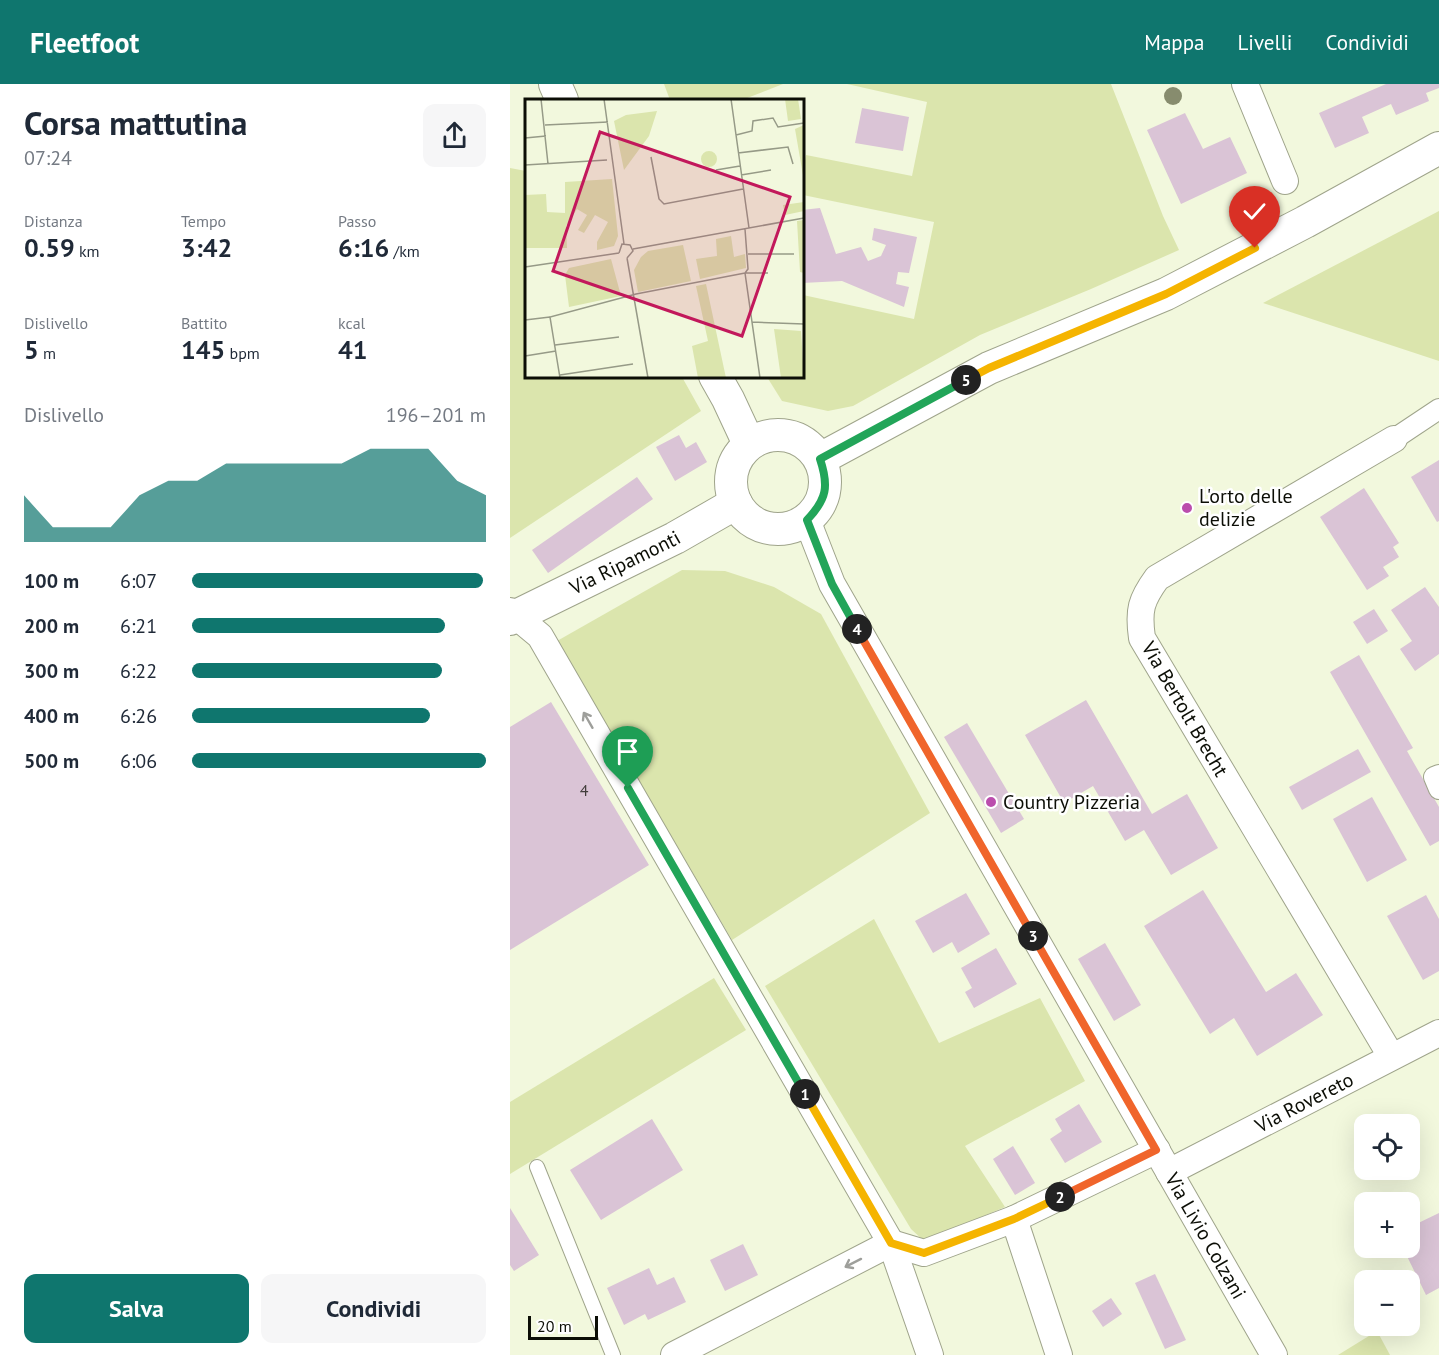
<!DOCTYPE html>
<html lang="it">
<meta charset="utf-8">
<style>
body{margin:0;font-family:"PT Sans",sans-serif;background:#f6f6f7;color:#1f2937;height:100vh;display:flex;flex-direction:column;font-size:22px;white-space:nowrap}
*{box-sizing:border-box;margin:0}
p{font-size:20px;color:#747a83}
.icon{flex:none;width:33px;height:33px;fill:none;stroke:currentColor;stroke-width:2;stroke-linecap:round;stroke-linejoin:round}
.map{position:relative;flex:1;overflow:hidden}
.details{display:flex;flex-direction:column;background:#fff;width:510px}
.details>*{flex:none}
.buttons{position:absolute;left:844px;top:1030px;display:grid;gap:12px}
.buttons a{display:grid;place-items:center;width:66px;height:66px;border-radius:12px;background:#fff;box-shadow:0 6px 24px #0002;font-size:30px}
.scale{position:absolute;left:18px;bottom:15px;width:70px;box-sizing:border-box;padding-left:6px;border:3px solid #0c0e06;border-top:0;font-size:16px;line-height:21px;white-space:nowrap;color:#0c0e06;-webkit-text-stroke:4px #fff;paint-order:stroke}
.pin{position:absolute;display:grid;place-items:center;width:51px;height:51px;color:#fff;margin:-62px -26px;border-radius:50% 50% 50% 0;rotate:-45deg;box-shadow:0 0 6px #0007}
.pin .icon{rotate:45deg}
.km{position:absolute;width:30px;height:30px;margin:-15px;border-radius:50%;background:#222;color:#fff;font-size:16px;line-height:30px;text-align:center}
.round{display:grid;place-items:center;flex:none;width:63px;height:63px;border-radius:12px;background:#f6f6f7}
.overview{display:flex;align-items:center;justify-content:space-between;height:102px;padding:0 24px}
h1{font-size:33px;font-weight:700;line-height:45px}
.figures{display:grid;grid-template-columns:repeat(3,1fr);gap:9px;height:102px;padding:6px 24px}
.figures div{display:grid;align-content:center}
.figures b{font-size:26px;font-weight:700}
.figures small{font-size:16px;font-weight:400}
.figures p{font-size:16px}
.chart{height:168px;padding:12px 24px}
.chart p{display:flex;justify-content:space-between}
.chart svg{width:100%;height:108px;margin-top:6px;fill:#0f766e;opacity:.7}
.action{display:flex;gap:12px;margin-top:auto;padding:12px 24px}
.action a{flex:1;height:69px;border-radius:12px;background:#0f766e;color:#fff;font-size:24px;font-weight:700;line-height:69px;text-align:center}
.action a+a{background:#f6f6f7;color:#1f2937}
ul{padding:0 24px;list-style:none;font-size:20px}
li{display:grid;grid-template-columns:96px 72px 1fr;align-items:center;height:45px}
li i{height:15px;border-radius:8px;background:#0f766e}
header{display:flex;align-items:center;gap:36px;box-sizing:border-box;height:84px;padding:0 30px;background:#0f766e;color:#fff}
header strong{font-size:28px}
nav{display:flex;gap:33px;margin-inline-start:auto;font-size:21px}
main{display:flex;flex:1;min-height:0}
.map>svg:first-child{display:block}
.green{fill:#dbe5ad}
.building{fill:#dac4d6}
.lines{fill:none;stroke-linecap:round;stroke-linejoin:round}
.service-casing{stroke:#9fa48b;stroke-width:16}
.pedestrian-casing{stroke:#9fa48b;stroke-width:22}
.minor-casing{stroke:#9fa48b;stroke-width:28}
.tertiary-casing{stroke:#9fa48b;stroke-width:34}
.service{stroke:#fff;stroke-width:14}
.pedestrian{stroke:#fff;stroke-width:20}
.minor{stroke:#fff;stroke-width:26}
.tertiary{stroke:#fff;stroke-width:32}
.tree{fill:#878c6e}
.oneway{stroke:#9e9f9b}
.split-1-casing{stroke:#fff;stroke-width:12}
.split-2-casing{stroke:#fff;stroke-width:12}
.split-3-casing{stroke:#fff;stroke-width:12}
.split-4-casing{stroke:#fff;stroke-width:12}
.split-5-casing{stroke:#fff;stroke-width:12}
.split-6-casing{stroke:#fff;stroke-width:12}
.split-1{stroke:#22a559;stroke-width:8}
.split-2{stroke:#f5b400;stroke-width:8}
.split-3{stroke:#f0652b;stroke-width:8}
.split-4{stroke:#f0652b;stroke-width:8}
.split-5{stroke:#22a559;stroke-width:8}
.split-6{stroke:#f5b400;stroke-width:8}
.poi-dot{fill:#bb4dad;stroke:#fff;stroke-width:2}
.labels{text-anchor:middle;stroke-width:5;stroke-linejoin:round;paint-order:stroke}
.number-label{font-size:16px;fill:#403c3a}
.poi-label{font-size:20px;fill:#0c0e06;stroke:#fff;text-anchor:start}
.street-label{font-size:20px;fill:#0c0e06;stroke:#fff}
.inset-road{fill:none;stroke:#969a87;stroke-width:1.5}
.view{fill:#c2185b;fill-opacity:0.15;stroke:#c2185b;stroke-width:3}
.inset-edge{fill:none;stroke:#0c0e06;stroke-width:3}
</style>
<header>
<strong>Fleetfoot</strong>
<nav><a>Mappa</a><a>Livelli</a><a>Condividi</a></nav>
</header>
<main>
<section class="details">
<div class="overview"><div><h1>Corsa mattutina</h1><p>07:24</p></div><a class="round"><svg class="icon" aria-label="share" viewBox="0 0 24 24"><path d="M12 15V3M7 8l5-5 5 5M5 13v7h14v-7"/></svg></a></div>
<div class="figures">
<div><p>Distanza</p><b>0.59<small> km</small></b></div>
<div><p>Tempo</p><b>3:42</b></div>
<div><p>Passo</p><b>6:16<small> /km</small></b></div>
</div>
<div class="figures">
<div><p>Dislivello</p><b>5<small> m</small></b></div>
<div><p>Battito</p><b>145<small> bpm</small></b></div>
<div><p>kcal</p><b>41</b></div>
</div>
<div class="chart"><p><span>Dislivello</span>196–201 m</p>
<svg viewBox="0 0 160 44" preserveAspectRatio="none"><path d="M0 44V25L10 38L20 38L30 38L40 25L50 19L60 19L70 12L80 12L90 12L100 12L110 12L120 6L130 6L140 6L150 19L160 25V44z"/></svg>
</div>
<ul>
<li><b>100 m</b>6:07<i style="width:99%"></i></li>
<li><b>200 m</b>6:21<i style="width:86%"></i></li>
<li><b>300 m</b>6:22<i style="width:85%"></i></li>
<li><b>400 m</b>6:26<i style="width:81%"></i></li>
<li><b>500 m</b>6:06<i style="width:100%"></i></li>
</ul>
<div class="action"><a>Salva</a><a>Condividi</a></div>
</section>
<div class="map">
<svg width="929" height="1271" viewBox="0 0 929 1271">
<rect width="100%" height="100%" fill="#f2f8dd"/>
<g class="green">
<path d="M154 0H273L232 16H160Z"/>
<path d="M337 0H601L653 132 669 166 581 205 470 251 343 322 318 327 272 317 257 293 292 292 293 211 404 235 424 138 293 111V87L296 71 402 92 417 18Z"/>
<path d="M0 84 16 87V292L172 293 191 327 0 454Z"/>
<path d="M929 127V277L753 219Z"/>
<path d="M172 486 215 487 264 503 311 530 420 729 222 856 47 557Z"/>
<path d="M364 835 429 959 530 914 575 997 455 1062 495 1123 414 1157 401 1145 255 902Z"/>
<path d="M204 894 236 946 0 1090V1018Z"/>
<path d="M867 1247 880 1271H828Z"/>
</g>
<g class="building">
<path d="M876 0H929V4L916 9 919 17 886 31 881 20 852 33 859 49 825 64 809 29Z"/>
<path d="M352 24 399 33 393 67 345 59Z"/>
<path d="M675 29 693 65 720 53 737 89 671 120 637 46Z"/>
<path d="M310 124 326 170 351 163 358 177 371 172 376 161 362 156 364 144 407 153 399 189 388 188 386 200 399 203 394 223 332 197 292 199V126Z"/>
<path d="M169 351 176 364 186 358 197 378 165 397 146 363Z"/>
<path d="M929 376V437L927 438 901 393Z"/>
<path d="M127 393 143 415 38 489 22 466Z"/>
<path d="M854 404 889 459 883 463 889 473 873 483 879 492 857 506 810 433Z"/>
<path d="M915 503 929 523V570L905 587 890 565 902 557 881 526Z"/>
<path d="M864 525 878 547 857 560 843 538Z"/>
<path d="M849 571 903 664 897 667 929 723V757L920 762 820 588Z"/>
<path d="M576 616 642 730 677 710 708 764 661 791 634 746 615 757 583 702 554 719 515 651Z"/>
<path d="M41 618 139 781 0 866V643Z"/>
<path d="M457 639 514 735 491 749 434 653Z"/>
<path d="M848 665 861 688 792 726 779 703Z"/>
<path d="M862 713 897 776 857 798 823 735Z"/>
<path d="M693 806 756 908 786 889 813 931 747 972 724 934 700 950 634 842Z"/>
<path d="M456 809 480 850 448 869 442 858 423 869 405 837Z"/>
<path d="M916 811 929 835V887L913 896 877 832Z"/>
<path d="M595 859 631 921 604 937 568 875Z"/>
<path d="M486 864 507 900 464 924 455 908 462 904 451 884Z"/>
<path d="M569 1020 592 1058 555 1079 540 1055 552 1047 545 1035Z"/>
<path d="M142 1035 173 1086 91 1136 60 1086Z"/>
<path d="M503 1062 525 1099 505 1111 483 1075Z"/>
<path d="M0 1124 29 1171 4 1187 0 1181Z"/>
<path d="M929 1129V1204L916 1211 893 1164H900V1143Z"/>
<path d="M233 1160 248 1191 215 1207 200 1176Z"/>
<path d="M139 1184 147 1201 164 1193 176 1218 138 1236 135 1230 114 1241 97 1204Z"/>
<path d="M645 1190 676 1256 655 1265 625 1199Z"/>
<path d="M601 1214 612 1230 593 1243 582 1227Z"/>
</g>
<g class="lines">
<g class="service-casing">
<path id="service" d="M27 1083 103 1271"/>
</g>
<g class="pedestrian-casing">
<g id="pedestrian">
<path d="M884 355 929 325"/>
<path d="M929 691 924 693 929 705"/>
</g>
</g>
<g class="minor-casing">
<g id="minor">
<path d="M735 0 775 97"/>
<path id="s1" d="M297 436 322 500 764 1271"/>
<path d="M0 527 30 552 381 1159 420 1271"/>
<path d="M881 972 632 554C628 526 631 516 647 494L884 355"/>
<path id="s2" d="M659 1088 929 949"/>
<path d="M504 1135 549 1271"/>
<path d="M164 1271 381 1159 414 1169 504 1135 647 1066"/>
</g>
</g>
<g class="tertiary-casing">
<g id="tertiary">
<path d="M45 0 52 16"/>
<path d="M205 292 218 315 239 360"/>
<circle cx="268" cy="398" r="47"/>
<path d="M310 375 479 284 656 210 795 138 929 64"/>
<path id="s3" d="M0 535 165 454 226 419"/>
</g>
</g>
<use href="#service" class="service"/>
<use href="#pedestrian" class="pedestrian"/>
<use href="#minor" class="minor"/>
<use href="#tertiary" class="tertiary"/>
</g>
<circle class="tree" cx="663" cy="12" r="9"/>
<defs><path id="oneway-shaft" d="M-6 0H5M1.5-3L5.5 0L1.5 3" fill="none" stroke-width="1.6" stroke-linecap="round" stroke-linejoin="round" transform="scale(1.5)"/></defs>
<g class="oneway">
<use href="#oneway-shaft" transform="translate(78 636) rotate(-120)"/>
<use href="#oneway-shaft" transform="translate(343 1179) rotate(153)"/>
</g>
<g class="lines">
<g class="split-1-casing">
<path id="split-1" d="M118 704 295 1010"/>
</g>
<g class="split-2-casing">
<path id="split-2" d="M295 1010 381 1159 414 1169 504 1135 550 1113"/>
</g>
<g class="split-3-casing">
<path id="split-3" d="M523 852 646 1066 550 1113"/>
</g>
<g class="split-4-casing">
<path id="split-4" d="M347 545 523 852"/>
</g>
<g class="split-5-casing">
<path id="split-5" d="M347 545 322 500 297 436C317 415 319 402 310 375L456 296"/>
</g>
<g class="split-6-casing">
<path id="split-6" d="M456 296 479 284 656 210 745 164"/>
</g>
<use href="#split-1" class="split-1"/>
<use href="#split-2" class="split-2"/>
<use href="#split-3" class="split-3"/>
<use href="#split-4" class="split-4"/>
<use href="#split-5" class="split-5"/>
<use href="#split-6" class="split-6"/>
</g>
<g class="poi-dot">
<circle cx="677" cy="424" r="6"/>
<circle cx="481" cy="718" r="6"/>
</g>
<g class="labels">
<g class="number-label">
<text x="74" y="712">4</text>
</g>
<g class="poi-label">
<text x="689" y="419">L'orto delle<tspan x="689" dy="23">delizie</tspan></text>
<text x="493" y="725">Country Pizzeria</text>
</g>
<g class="street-label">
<text dy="7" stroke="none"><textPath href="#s3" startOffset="128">Via Ripamonti</textPath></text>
<text transform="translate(675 625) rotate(60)" y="7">Via Bertolt Brecht</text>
<text dy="7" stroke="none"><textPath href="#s2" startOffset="152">Via Rovereto</textPath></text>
<text dy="7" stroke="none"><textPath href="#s1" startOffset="820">Via Livio Colzani</textPath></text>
</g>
</g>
<g transform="translate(15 15)">
<rect width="279" height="279" fill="#f2f8dd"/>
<path d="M260 0H273L276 20 263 22ZM132 12 124 37 99 71 89 22 101 16ZM279 26V82L270 30ZM176 60a8 8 0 1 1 16 0a8 8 0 1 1-16 0ZM87 80 93 137 89 147 72 151V143L83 123 70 116 59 134 53 131 62 116 52 110 41 127 42 149H0V96L21 95 22 113 40 114V83ZM279 103V112L260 116 258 106ZM279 121V174L275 173 272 122ZM206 137 209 158 220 155 221 169 175 180 171 160 192 157 191 140ZM158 146 166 182 113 193 109 171 116 158 123 152ZM86 160 96 197 44 208 40 176 44 169ZM181 185 201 279H173L167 247 183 242 171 187ZM249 230 276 232 279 279H256Z" fill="#dbe5ad"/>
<path class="inset-road" d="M16 0 23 65M79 0 99 145M206 0 224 129M20 26 83 23M211 36 227 32 228 22 248 19 253 28 279 24M0 39 21 37M213 54 263 48 268 65M126 58 134 100 139 105 218 90M0 66 82 61M191 71 215 67M216 76 246 71M220 130 223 170 220 174 235 279M108 150 279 119M94 154 97 145 105 146 108 152 102 159M223 155H269M102 159 123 279M0 168 94 154M0 221 25 218M227 223 279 225M30 246 94 238M0 257 31 252M35 276 108 265M35 279 25 218 111 195 220 174H243"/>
<path class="view" d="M75 33 265 98 217 237 28 172Z"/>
<rect width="279" height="279" class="inset-edge"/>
</g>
</svg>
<div class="buttons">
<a><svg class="icon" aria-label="locate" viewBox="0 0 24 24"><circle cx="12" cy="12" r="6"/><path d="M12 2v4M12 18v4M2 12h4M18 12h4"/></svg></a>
<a>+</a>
<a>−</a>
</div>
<div class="scale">20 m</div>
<div class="pin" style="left:118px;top:704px;background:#1e9e55"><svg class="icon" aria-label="arrive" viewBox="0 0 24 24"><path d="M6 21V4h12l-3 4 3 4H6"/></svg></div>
<div class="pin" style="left:745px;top:164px;background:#d93025"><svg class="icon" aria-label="check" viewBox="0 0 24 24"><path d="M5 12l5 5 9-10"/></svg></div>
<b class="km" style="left:295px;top:1010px">1</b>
<b class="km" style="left:550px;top:1113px">2</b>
<b class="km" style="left:523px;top:852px">3</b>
<b class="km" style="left:347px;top:545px">4</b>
<b class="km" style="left:456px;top:296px">5</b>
</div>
</main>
